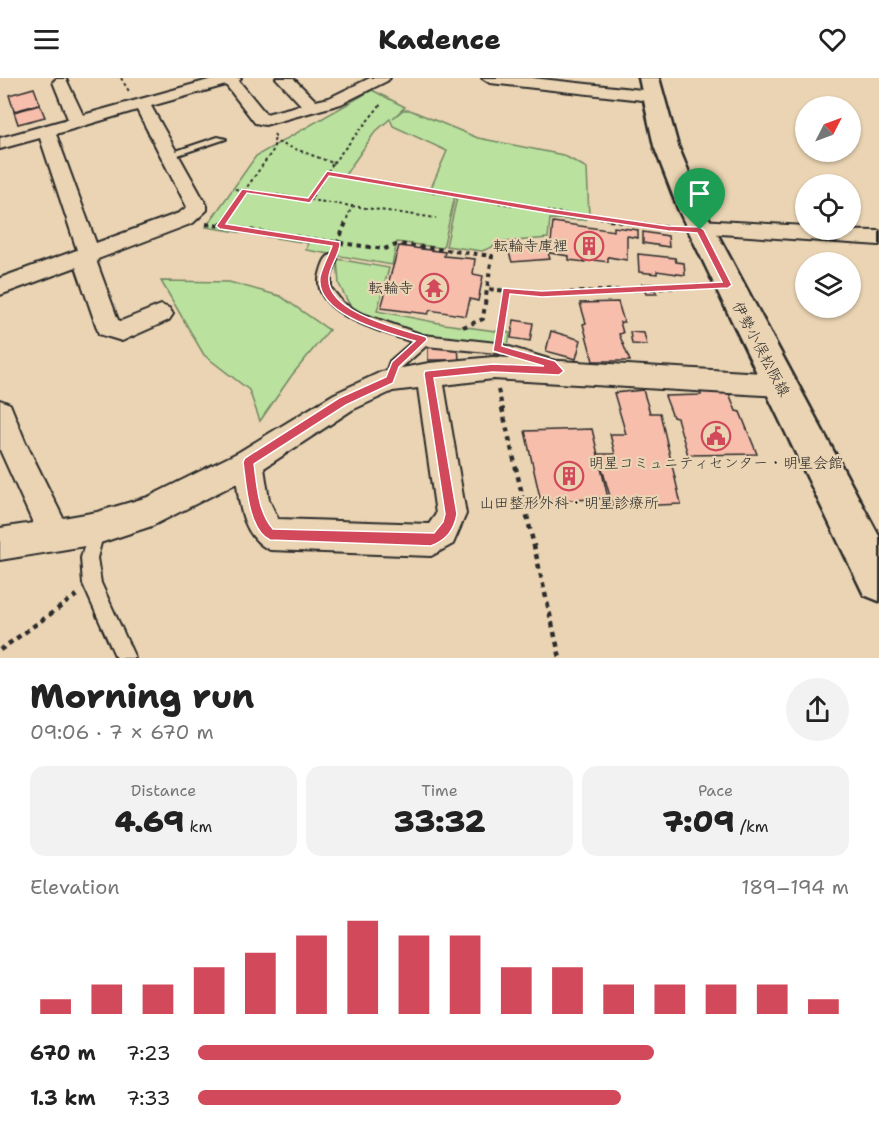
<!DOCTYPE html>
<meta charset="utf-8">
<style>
body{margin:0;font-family:"Shantell Sans","Klee One",sans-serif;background:#f2f2f2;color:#222;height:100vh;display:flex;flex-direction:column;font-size:22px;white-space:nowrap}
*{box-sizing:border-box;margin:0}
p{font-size:20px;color:#767676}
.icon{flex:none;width:33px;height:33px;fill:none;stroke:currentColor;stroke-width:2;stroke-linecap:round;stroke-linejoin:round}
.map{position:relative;height:580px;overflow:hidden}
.drawer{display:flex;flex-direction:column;background:#fff;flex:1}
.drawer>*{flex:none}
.needle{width:39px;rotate:48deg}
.fabs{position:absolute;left:795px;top:18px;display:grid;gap:12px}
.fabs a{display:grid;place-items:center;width:66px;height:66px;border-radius:50%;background:#fff;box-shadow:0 2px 4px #0004;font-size:30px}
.pin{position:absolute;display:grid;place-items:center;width:51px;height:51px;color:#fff;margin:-62px -26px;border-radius:50% 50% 50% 0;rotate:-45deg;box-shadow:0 0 6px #0007}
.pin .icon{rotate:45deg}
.round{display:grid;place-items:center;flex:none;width:63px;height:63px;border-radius:32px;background:#f2f2f2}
.headline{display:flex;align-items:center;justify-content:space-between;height:102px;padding:0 30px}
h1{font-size:33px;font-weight:800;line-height:45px}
.figures{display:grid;grid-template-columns:repeat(3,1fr);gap:9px;height:102px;padding:6px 30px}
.figures div{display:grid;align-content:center;border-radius:15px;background:#f2f2f2;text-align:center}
.figures b{font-size:30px;font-weight:800}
.figures small{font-size:16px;font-weight:400}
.figures p{font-size:16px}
.chart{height:168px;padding:12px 30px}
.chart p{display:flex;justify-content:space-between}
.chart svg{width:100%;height:108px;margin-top:6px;stroke:#d1495b;stroke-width:6}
ul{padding:0 30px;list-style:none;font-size:20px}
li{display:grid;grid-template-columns:96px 72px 1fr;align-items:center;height:45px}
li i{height:15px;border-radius:8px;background:#d1495b}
header{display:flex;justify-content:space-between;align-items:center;height:78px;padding:0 30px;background:#fff;font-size:27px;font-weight:800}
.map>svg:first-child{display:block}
.green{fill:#bae19d;stroke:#728664;stroke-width:1.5}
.building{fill:#f7beac;stroke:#2b2b2b;stroke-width:1.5}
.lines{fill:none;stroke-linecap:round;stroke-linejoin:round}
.lane-casing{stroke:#2b2b2b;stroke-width:4}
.street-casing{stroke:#2b2b2b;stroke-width:4}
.secondary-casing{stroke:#2b2b2b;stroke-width:5}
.path-far2{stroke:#2b2b2b;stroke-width:2;stroke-dasharray:3 3;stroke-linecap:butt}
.path-far1{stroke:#2b2b2b;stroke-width:4;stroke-dasharray:4.5 4.5;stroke-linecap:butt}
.path{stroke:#2b2b2b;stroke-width:4.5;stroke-dasharray:5 5;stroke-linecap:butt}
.lane{fill:#ead4b3;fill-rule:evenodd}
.street{fill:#ead4b3;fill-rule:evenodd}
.secondary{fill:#ead4b3;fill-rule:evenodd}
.route{fill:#d1495b;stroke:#fff;stroke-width:1.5;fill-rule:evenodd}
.labels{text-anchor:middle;stroke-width:4.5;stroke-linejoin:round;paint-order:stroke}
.poi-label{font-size:15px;fill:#2b2b2b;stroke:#ead4b3;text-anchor:end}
.street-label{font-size:15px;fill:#2b2b2b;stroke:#ead4b3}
</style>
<header><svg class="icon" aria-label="menu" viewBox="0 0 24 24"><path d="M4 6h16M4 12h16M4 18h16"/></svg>Kadence<svg class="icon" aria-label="heart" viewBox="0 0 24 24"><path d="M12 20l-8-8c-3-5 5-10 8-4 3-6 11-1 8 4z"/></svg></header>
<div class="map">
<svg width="879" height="580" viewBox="0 0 879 580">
<rect width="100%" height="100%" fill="#ead4b3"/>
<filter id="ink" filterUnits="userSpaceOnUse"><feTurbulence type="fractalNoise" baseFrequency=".0167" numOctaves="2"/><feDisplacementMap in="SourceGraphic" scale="12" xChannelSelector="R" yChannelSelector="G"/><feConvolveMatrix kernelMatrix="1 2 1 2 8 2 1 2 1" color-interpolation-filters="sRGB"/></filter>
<g filter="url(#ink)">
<g class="green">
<path d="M372 12 405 29 393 40 403 32H410L478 60 563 77 587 90 589 139 585 142 550 141 548 160 505 164 482 173 446 168 458 115 431 110 447 73 393 48 390 41 375 54 343 100 455 118 443 170 397 164 392 187 306 172 308 165 206 149 256 78Z"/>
<path d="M337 181 389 190 377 233 444 246 510 255 508 268 404 253 360 236 348 224 339 206Z"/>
<path d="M161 203 229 204 280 218 329 252 292 297 260 343 249 312 204 277Z"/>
</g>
<g class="building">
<path d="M34 10 40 26 14 33 9 17Z"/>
<path d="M40 27 45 39 18 46 14 34Z"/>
<path d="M553 144 614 153V149L638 152V160L627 158V182L608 179V184L586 181 585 184 569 182V178L550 175Z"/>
<path d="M643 154 668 158 669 169 643 165Z"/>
<path d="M399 168 445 174 444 178 475 181 473 196 483 198 478 223 470 221 466 238 430 232 428 236 381 230Z"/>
<path d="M546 168 550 181 512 184 508 172Z"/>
<path d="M638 176 675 180 676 184 684 185 685 197 657 193V196L639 194Z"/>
<path d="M642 206H652L657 216H646Z"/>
<path d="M618 224 624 244H620L623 255 619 256 630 283H593L583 246 586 245 580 225Z"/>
<path d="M514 242 533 245 530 263 511 260Z"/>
<path d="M551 253 581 262 576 281 546 273Z"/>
<path d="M630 254 644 255 647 267 632 266Z"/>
<path d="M428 268H458L459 282H428Z"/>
<path d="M643 312 650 335H660L681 426 613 429 598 376H615L610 356H626L614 315Z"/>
<path d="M701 314 729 315 736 333 740 334 757 376 688 377 677 340 673 339 665 318 701 317Z"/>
<path d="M592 351 608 420 541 424 525 353Z"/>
</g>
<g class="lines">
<g class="lane-casing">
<g id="lane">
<path d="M218 59 226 61 172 79 164 77Z"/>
<path d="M331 177 337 181 331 198V210L343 225 360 235 423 257 497 265 558 284 560 288 558 292 553 294 497 275 426 268 401 290 395 306 390 308 385 306 383 302 390 283 412 264C385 254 309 236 320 196 322 189 324 179 331 177Z"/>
<path d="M97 442 103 444 105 450 97 480 101 505 135 580H116L83 506 81 480 91 444Z"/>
</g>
</g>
<g class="street-casing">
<g id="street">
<path d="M216 0H241L239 3 266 36 301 27 276 0H293L316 23 329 20 370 0H390L387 3 341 26 265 47 255 45 226 7 151 28 207 128V132L193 145 98 181 97 185 118 242 121 243 161 227 169 230 173 236 169 242 122 263 99 256 76 189 0 217V200L77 172 40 60 0 71V60L68 41 53 4 56 1H66L83 37ZM137 32 187 129 179 135 96 165 56 56Z"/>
<path d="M482 0H532L651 13 659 18 651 23 490 5Z"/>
<path d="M699 142 806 148V152L879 153V167L692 154 689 149 692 144Z"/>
<path d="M493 279 780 296 789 299 793 307 789 315 780 318 493 301 444 307 466 436 453 466 431 478 270 472C245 461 239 430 237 405L152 448 97 466 0 482V450L33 445 0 372V322L10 326 25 363 63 440 97 434 148 419 239 374 334 316 381 294 429 285ZM418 310 436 436 429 446 278 441 269 422 264 390 352 332 393 313Z"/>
</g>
</g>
<g class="secondary-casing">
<path id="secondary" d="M639 0H659L678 68 705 133 879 458V523L864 517 679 133 654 68Z"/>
</g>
<g class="path-far2">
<path d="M121 0 130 15"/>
<path d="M274 56 276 59 274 63 333 85 310 122 352 128 346 143"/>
<path d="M333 85 382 25"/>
<path d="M327 95 546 133 620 143"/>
<path d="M235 111 310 122"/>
<path d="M352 128 436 140"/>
<path d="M223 143 274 71V63"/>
</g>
<g class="path-far1">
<path d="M609 142 675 151"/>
<path d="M206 146 384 171 399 166 492 178 487 211"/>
<path d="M220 148 224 142"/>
<path d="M337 166 347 142"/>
<path d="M463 249 483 241 487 211 542 216 703 208"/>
<path d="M499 256 506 212"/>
<path d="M498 312 503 332"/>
</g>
<g class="path">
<path d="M502 330 560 580"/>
<path d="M0 572 77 517"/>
</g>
<use href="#lane" class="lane"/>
<use href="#street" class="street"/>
<use href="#secondary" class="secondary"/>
</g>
</g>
<path class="route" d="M327 93 546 130 668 148 700 149 704 152 732 207 728 210 542 219 510 216 502 268 555 283 564 293 559 297 493 294 434 300 457 436C454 453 446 462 431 468L270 462C248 452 246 405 243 384L245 380 339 320 386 299 392 284 415 263C388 255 315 237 320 199 322 189 329 177 332 168L220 151 216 148 242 111 308 120ZM329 98 546 135 668 153 697 155 722 204 542 213 503 210 493 273 544 288 493 286 425 293 424 296 445 436 443 444 434 455 273 451C258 434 257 407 254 386L346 327 393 305 399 289 427 262 426 259C401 251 325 234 329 199 330 187 341 175 340 164L226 146 247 115 310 125Z"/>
<defs>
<g id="building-ring" transform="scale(1.5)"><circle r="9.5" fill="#ead4b3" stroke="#d1495b" stroke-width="1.5"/><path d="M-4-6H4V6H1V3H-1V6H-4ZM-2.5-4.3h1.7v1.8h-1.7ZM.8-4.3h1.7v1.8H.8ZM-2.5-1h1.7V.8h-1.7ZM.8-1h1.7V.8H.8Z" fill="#d1495b"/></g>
<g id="temple-ring" transform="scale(1.5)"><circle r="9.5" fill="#ead4b3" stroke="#d1495b" stroke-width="1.5"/><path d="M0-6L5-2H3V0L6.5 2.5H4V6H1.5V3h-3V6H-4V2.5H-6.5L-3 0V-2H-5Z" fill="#d1495b"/></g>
<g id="civic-ring" transform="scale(1.5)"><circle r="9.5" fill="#ead4b3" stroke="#d1495b" stroke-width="1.5"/><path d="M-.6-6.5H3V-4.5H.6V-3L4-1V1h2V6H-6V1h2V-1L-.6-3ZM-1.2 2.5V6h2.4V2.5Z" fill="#d1495b"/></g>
</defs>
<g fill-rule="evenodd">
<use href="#building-ring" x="589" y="168"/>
<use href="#temple-ring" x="434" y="210"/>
<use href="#civic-ring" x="716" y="358"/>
<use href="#building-ring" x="569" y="398"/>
</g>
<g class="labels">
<g class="poi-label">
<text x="568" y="173">転輪寺庫裡</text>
<text x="413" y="215">転輪寺</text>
<text x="716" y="390" text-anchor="middle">明星コミュニティセンター・明星会館</text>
<text x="569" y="430" text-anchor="middle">山田整形外科・明星診療所</text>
</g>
<g class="street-label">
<text transform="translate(761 271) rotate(62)" y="5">伊勢小俣松阪線</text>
</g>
</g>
</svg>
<div class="fabs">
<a><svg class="needle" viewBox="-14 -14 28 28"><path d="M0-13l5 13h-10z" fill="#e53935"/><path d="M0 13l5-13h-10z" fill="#767676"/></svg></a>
<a><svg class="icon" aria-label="locate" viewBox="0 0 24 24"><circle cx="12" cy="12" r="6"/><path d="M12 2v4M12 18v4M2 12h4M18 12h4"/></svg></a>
<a><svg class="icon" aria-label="layers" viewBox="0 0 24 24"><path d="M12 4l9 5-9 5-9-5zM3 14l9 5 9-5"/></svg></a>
</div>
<div class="pin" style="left:700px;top:152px;background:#1e9e55"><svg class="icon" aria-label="arrive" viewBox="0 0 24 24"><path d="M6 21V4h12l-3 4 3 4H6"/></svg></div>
</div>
<section class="drawer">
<div class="headline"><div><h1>Morning run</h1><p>09:06 · 7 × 670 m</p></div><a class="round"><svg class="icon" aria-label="share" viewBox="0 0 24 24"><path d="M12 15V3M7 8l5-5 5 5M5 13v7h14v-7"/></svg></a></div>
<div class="figures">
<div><p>Distance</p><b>4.69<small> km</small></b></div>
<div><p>Time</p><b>33:32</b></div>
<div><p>Pace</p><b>7:09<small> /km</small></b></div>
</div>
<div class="chart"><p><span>Elevation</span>189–194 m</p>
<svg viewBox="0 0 160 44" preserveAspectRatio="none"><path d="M5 44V38M15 44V32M25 44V32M35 44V25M45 44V19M55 44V12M65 44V6M75 44V12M85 44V12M95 44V25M105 44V25M115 44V32M125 44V32M135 44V32M145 44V32M155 44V38"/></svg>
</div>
<ul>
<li><b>670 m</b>7:23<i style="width:70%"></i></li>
<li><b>1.3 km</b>7:33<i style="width:65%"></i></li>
</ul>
</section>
